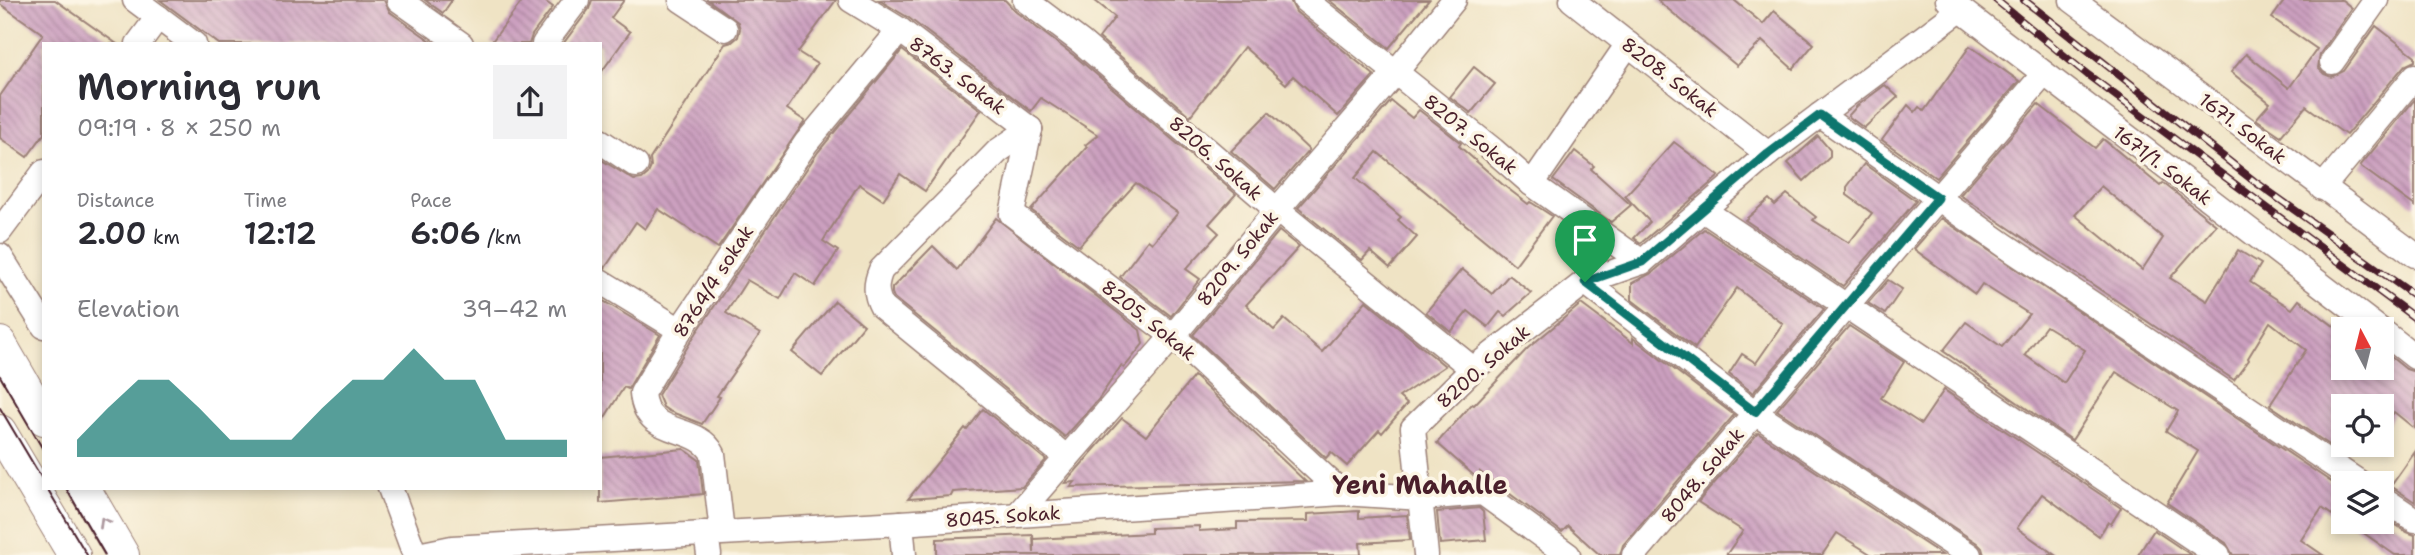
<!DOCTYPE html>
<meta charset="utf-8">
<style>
body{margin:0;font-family:"Shantell Sans",sans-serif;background:#f2f2f3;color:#2b2b33;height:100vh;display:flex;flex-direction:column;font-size:26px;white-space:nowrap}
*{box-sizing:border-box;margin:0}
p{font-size:23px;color:#7c7c81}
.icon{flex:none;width:38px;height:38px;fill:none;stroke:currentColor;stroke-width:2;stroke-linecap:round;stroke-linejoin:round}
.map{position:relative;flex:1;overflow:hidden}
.side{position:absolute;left:42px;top:42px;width:560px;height:448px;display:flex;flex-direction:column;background:#fff;border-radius:0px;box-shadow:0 4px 10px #0003}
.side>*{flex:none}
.needle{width:46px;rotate:353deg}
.controls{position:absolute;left:2331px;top:317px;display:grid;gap:14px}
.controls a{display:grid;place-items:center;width:63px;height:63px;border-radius:0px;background:#fff;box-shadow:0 4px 10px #0003;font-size:35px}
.pin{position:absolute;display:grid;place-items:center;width:60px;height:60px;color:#fff;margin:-72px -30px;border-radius:50% 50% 50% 0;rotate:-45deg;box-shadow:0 0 7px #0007}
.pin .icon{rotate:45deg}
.round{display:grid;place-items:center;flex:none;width:74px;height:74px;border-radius:0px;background:#f2f2f3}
.summary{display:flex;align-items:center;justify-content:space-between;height:119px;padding:0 35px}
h1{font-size:38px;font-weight:600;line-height:52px}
.figures{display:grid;grid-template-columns:repeat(3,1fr);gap:10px;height:119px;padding:7px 35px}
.figures div{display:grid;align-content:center}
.figures b{font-size:30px;font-weight:600}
.figures small{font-size:19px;font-weight:400}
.figures p{font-size:19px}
.chart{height:196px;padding:14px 35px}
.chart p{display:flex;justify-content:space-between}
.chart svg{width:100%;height:126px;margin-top:7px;fill:#0f766e;opacity:.7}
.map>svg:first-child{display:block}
.building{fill:url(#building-back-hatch);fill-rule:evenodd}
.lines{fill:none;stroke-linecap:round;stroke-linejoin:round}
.minor-casing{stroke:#9c8178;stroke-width:27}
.tertiary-casing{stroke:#9c8178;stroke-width:34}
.minor{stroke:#fff;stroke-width:24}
.tertiary{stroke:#fff;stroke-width:32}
.tram{stroke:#4a1f2b;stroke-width:2}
.rail-casing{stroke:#4a1f2b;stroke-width:8}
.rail{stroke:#fcf5e5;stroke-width:5;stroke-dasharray:16;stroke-linecap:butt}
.oneway{stroke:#ae9aa0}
.route-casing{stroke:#fff;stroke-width:14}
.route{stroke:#0f766e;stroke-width:9}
.labels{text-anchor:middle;stroke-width:7;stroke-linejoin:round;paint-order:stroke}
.street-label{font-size:19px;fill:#4a1f2b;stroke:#fcf5e5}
.district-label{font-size:26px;font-weight:bold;fill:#4a1f2b;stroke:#fcf5e5}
</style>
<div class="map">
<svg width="2415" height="555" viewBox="0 0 2415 555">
<defs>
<pattern id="building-back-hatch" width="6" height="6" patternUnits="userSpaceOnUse" patternTransform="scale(1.75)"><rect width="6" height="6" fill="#cca0c0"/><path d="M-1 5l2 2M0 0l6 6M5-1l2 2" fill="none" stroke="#a8829c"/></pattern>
</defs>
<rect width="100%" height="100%" fill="#fcf5e5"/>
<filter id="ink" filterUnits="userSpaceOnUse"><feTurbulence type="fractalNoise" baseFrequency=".0143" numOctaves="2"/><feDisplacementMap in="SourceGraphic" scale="14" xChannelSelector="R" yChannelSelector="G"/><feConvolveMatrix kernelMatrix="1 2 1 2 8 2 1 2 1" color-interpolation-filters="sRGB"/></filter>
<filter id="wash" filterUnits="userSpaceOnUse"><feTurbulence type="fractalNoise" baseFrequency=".00686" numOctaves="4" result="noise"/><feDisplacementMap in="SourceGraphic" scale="28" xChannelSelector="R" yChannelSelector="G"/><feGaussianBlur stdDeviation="1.57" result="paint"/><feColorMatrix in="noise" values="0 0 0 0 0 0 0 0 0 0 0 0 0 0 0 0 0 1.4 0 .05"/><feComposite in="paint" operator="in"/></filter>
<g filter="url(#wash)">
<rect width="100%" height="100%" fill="#efe3c4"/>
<g id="blocks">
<g class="building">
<path d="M0 0H55L117 44H44V134L27 157 0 138V96L43 34 0 4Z"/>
<path d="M160 0H384L390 12 435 44H219Z"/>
<path d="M425 0H452L443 13Z"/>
<path d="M523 0H543L553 7 532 35 529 44H490Z"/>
<path d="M592 0H624L611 18 630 32 600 74V44H563L589 9Z"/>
<path d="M708 0H836L798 52 817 64 787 109 805 121 718 248 658 209 645 229 636 222 605 268 600 266V159L634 180 642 179 648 174 651 167 650 159 725 44 732 42 738 37 740 29 738 22Z"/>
<path d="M879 0H1005L1016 12 1076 57 1236 194 1209 224 1219 233 1186 269 1200 279 1171 316 1120 277 1148 240 1152 243 1178 213 1136 183 1079 246 1031 210 1087 147 1085 145 1098 135 1041 98 1031 111 909 18Z"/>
<path d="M1094 0H1290L1296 12 1374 75 1338 116 1293 76 1286 84 1244 47 1190 116 1099 38 1115 17Z"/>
<path d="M1329 0H1429L1389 48Z"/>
<path d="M1657 0H1734L1763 24 1774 11 1814 44 1793 69 1762 41 1737 66Z"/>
<path d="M2285 0H2342L2352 8 2320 54 2318 68 2324 74 2331 77 2344 71 2376 26 2415 56V61L2404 66 2346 135 2306 106 2281 136 2256 119 2270 103 2231 72 2246 54 2289 88 2317 49 2272 18Z"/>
<path d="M1970 46 2019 81 1936 178 1882 140 1908 105 1915 112 1919 107 1924 111Z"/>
<path d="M902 50 981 110 925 191 900 174 883 200 859 184 823 241 838 251 815 286 795 273 780 299 747 280 726 313 760 334 717 396 720 397 702 424 669 411 663 407 658 395 693 338 818 152Z"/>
<path d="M1474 67 1495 84 1471 113 1450 97Z"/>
<path d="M1885 85 1898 97 1864 128 1848 116 1857 106Z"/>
<path d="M2415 99V206L2360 166Z"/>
<path d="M1391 101 1412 118 1419 110 1461 143 1459 146 1502 184 1528 204 1530 202 1532 203 1552 216 1515 265 1377 152 1355 178 1401 217 1398 220 1417 237 1390 268 1370 251 1362 260 1298 208Z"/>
<path d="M2038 104 2095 148 2103 139 2160 186 2163 183 2216 225 2170 278 2207 301 2238 250 2261 264 2250 282 2292 309 2299 300 2343 333V368H2383L2391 357 2406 369 2415 372V429L2394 412 2382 432V406H2343V454L2270 405 2306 350 2270 322 2248 358 2249 360 2234 380 1960 195ZM2101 186 2163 238 2142 270 2075 215Z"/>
<path d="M1269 112 1309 150 1275 189 1231 151Z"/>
<path d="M1818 136 1830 150V157L1804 181 1788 163Z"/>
<path d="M1674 142 1719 176 1641 243 1634 238 1650 222 1625 196Z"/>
<path d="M1575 151 1594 166 1591 169 1631 205 1611 222 1553 180Z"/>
<path d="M1864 164 1916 201 1843 286 1745 220 1769 199 1775 205 1787 194 1816 217 1813 220 1849 243 1872 213 1847 195V187Z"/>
<path d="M996 218 1140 330 1143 344 1124 368 1121 366 1098 400 1065 437 894 298 892 293V288L933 246 957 270Z"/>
<path d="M1941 218 2343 490V496L2332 515 2322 508 2301 540 2323 555H2233L2226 543 2167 503 2198 451 2166 431 2178 411 2116 372 2072 440 1943 351 1966 322 2002 347 2029 314 1982 284 1975 294 1914 249ZM2046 326 2085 350 2064 383 2025 355Z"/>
<path d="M1704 229 1824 309 1753 393 1729 374 1742 354 1756 363 1783 324 1737 288 1695 348 1632 300V283L1652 273Z"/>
<path d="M1279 231 1299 247 1246 305 1274 330 1284 319 1322 352 1366 301 1445 366 1399 397 1407 404 1382 433 1379 430 1347 466 1331 452 1326 458 1193 335Z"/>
<path d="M1462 269 1492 294 1509 275 1531 293 1505 316 1500 312 1488 327 1468 311 1451 332 1426 312Z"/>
<path d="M1888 280 1902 289 1885 314 1868 303Z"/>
<path d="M600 299 660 335 628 389 624 387 600 425Z"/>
<path d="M835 301 864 325 822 376 792 352Z"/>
<path d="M1581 304 1633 343V338L1734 415 1623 545 1620 555H1600L1568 526 1562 532 1480 472V478L1478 479 1437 443 1472 404 1474 405 1528 348Z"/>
<path d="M1849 326 1904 362 1881 398 1921 424 1944 390 2121 508 2111 524 2108 522 2099 536 2042 494 2017 528 2055 555H1984L1982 548 1977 543 1777 410Z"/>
<path d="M1194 376 1305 481 1071 487 1075 482 1065 483 1122 418 1146 436Z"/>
<path d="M983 409 1046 460 1022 487 953 492 951 496 908 499 965 428 967 430Z"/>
<path d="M1758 433 1942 555H1872L1837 533 1822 555H1726L1743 531 1698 502Z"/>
<path d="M684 449 699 460 703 494 600 503V457Z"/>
<path d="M2415 452V502L2391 486Z"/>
<path d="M1479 508 1483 512 1486 540 1440 544 1437 512Z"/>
<path d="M1359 511V518L1407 515 1410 540 1360 543 1361 555H937V539L1033 535 1034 553V539L1151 533V528L1199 526V531L1237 529V522L1308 521V514Z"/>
<path d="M2382 516 2407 532 2415 535V555H2395L2348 522H2382Z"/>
<path d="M2154 530 2191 555H2138Z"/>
</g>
</g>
</g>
<g filter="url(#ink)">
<use href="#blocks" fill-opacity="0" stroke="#9c8178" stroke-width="2"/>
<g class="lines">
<g class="minor-casing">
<g id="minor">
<path d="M135 0 194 44"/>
<path d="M399 0 461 44"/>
<path d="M681 0 725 29"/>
<path d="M851 0 900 30 1030 129"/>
<path d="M1025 0 1081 42 1277 210 1473 369"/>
<path d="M1305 0 1493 150 1532 184 1642 262"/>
<path d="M1572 0 1768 154"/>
<path d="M1948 0 2379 329"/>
<path d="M2072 0 2415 255"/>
<path d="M138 44 158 17"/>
<path d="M544 44 577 0"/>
<path d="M2332 62 2376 0"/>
<path d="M1820 115 2006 246 2360 483"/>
<path d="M1030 129 1012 214 1173 336 1342 493"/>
<path d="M1030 129 998 151 881 270C875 284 875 294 882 307L1067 458"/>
<path d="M600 141 636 165"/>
<path d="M1532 184 1628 44"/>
<path d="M2322 188 2415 76"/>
<path d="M1703 210 2218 555"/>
<path d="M0 231 44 172"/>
<path d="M0 256 44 326"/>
<path d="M600 281 680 330"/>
<path d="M1585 282 1755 413 1969 555"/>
<path d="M2382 331 2415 357"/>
<path d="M390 488 415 555"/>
<path d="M2382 498 2415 520"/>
<path d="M1018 514 1173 336 1277 210 1395 73 1454 0"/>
<path d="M901 523 904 555"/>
<path d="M722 532 713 454C697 422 646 440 642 393L680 330 806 143 900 30"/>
<path d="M706 533 709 555"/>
<path d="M418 555 452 548 901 523 1342 493 1422 498 1483 493 1568 555"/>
<path d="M1426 555 1413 428 1473 369 1585 282 1642 262 1768 154 1960 10"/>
<path d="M1634 555 2043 75"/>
</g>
</g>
<g class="tertiary-casing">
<g id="tertiary">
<path d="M0 343 44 419"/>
<path d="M0 431 74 555"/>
<path d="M84 488 123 555"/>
</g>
</g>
<use href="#minor" class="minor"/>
<use href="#tertiary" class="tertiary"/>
<g class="tram">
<path d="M0 376 44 451"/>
<path d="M0 408 44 482"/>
<path d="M47 488 87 555"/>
<path d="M66 488 105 555"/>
</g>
<g class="rail-casing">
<g id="rail">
<path d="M1996 0 2088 75 2415 318"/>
<path d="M2024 0 2254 181 2415 296"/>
</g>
</g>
<use href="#rail" class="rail"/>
</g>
<defs><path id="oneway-chevron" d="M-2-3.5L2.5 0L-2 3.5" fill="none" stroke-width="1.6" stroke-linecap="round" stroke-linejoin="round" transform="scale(1.75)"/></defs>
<use class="oneway" href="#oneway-chevron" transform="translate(104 522) rotate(-120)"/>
</g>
<g class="lines" filter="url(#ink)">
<g class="route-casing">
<path id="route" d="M1820 115 1938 198 1755 412 1585 282 1642 262 1768 154Z"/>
</g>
<use href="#route" class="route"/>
</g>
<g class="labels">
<g class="street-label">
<text transform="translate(958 75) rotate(37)" y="7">8763. Sokak</text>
<text transform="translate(1670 77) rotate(38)" y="7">8208. Sokak</text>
<text transform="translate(2243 128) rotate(37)" y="7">1671. Sokak</text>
<text transform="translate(1471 134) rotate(39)" y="7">8207. Sokak</text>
<text transform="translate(1216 158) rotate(41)" y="7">8206. Sokak</text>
<text transform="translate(2163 165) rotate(37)" y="7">1671/1. Sokak</text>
<text transform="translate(1237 258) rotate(-51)" y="7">8209. Sokak</text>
<text transform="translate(713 281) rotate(-57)" y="7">8764/4 sokak</text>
<text transform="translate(1149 320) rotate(39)" y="7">8205. Sokak</text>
<text transform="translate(1483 366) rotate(-41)" y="7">8200. Sokak</text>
<text transform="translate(1702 475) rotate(-50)" y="7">8048. Sokak</text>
<text transform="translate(1003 516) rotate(-4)" y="7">8045. Sokak</text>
</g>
<g class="district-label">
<text x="1420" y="494">Yeni Mahalle</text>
</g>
</g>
</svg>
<div class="controls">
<a><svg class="needle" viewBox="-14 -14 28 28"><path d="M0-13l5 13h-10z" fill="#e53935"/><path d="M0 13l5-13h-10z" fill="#7c7c81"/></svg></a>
<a><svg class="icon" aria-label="locate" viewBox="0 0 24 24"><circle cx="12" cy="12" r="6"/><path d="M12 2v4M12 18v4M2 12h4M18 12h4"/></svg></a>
<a><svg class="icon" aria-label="layers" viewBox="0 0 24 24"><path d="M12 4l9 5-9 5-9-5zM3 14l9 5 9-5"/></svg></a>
</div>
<div class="pin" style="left:1585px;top:282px;background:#1e9e55"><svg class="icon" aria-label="arrive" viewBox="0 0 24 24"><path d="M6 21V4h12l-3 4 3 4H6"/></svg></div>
<section class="side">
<div class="summary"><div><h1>Morning run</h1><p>09:19 · 8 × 250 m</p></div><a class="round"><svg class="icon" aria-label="share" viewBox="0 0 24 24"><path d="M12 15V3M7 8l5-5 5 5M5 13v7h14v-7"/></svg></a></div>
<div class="figures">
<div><p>Distance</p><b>2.00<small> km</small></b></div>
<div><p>Time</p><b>12:12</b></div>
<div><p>Pace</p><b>6:06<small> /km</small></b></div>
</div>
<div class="chart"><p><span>Elevation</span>39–42 m</p>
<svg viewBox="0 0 160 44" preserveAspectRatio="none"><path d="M0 44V38L10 27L20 17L30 17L40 27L50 38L60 38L70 38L80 27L90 17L100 17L110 6L120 17L130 17L140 38L150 38L160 38V44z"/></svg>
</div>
</section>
</div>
